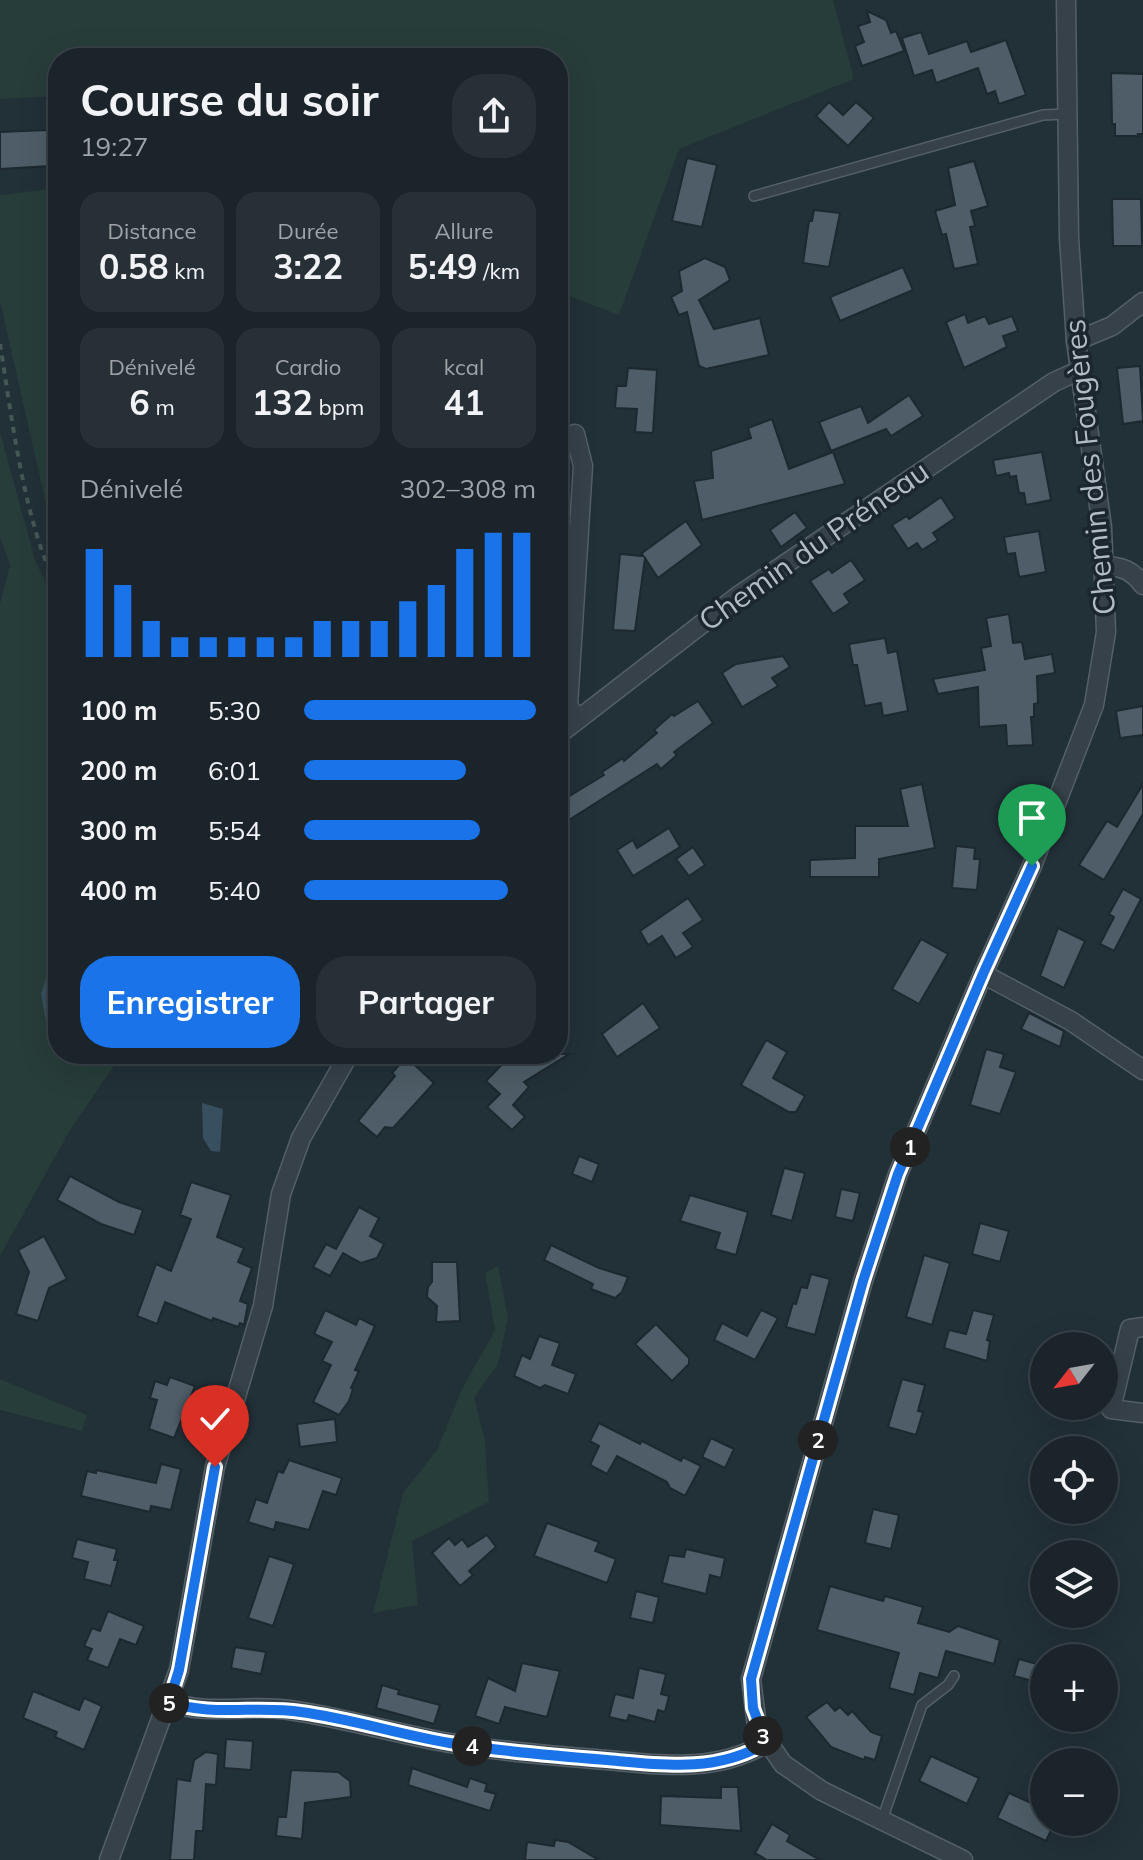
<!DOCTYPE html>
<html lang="fr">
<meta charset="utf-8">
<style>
body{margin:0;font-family:Mulish,sans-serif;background:#273036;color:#f1f3f6;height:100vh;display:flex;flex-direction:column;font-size:30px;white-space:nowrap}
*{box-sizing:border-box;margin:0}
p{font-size:26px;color:#9fa4a8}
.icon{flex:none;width:44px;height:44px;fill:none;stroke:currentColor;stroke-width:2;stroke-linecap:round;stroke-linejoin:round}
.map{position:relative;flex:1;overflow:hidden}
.sheet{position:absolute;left:48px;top:48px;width:520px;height:1016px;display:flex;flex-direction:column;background:#1a242a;border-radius:32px;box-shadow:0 8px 32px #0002,0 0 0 2px #384147}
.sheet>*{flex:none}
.needle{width:52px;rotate:239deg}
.controls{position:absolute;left:1030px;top:1332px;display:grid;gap:16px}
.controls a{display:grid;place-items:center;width:88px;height:88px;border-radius:50%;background:#1a242a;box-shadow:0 8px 32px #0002,0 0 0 2px #384147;font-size:40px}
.pin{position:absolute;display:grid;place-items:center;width:68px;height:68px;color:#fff;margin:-82px -34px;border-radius:50% 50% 50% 0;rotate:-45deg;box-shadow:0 0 8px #0007}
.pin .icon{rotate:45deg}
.km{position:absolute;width:40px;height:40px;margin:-20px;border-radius:50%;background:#222;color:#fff;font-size:22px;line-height:40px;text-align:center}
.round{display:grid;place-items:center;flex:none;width:84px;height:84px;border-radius:32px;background:#273036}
.summary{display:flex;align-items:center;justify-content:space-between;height:136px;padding:0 32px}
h1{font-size:44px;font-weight:700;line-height:60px}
.metrics{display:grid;grid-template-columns:repeat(3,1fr);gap:12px;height:136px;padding:8px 32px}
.metrics div{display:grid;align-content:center;border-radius:20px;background:#273036;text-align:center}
.metrics b{font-size:34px;font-weight:700}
.metrics small{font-size:22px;font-weight:400}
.metrics p{font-size:22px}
.chart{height:224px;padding:16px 32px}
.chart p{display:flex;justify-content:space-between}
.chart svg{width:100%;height:144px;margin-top:8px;stroke:#1a73e8;stroke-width:6}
.cta{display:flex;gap:16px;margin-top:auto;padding:16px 32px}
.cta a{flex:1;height:92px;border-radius:32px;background:#1a73e8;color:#fff;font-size:32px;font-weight:700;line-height:92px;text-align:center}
.cta a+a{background:#273036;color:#f1f3f6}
ul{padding:0 32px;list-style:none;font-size:26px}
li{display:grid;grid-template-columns:128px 96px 1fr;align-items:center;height:60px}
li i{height:20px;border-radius:10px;background:#1a73e8}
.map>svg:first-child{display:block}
.green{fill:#273d39}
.water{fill:#374f5e}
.building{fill:#4e5d67;stroke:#1d282f;stroke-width:2}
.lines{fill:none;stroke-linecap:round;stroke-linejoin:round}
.lane-casing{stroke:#545f66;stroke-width:12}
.street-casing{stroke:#545f66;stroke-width:21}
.path{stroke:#445856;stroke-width:4;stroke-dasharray:6 6;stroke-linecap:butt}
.lane{stroke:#364149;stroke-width:9}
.street{stroke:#364149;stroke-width:18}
.route-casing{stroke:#fff;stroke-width:16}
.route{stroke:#1a73e8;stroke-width:10}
.labels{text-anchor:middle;stroke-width:7;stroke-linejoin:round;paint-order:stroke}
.street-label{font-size:30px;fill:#b1bcc5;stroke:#1b262d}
</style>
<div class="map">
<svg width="1143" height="1860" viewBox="0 0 1143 1860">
<rect width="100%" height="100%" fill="#223038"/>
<g class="green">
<path d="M0 0H833L854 79 679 149 619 315 558 292V58H58V96L0 99Z"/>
<path d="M58 188V546L53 535 0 301V195Z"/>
<path d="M0 432 35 560 58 608V1054H122L70 1130 0 1256V604L10 565 0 537Z"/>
<path d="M498 1266 508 1318 498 1364 474 1398 485 1441 489 1502 412 1541 418 1605 373 1613 403 1493 437 1450 462 1389 495 1330 485 1273Z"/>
<path d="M0 1379 87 1415 82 1431 0 1410Z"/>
</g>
<g class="water">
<path d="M58 969V1025L46 1021 41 994 48 972Z"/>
<path d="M202 1103 223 1109 220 1152 211 1151 203 1138Z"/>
</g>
<g class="building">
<path d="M867 11 886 20 891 33 896 31 904 51 862 66 855 46 864 42 858 26 870 22Z"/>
<path d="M921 32 929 54 967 41 971 52 1006 40 1026 95 999 104 995 91 987 94 978 68 936 83 932 70 914 76 902 38Z"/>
<path d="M1111 73 1143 74V134H1138L1139 136H1115V124H1112Z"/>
<path d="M829 102 843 115 856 102 874 118 848 146 816 116Z"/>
<path d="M47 130 50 166 0 169V132Z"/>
<path d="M687 158 717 165 702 227 672 221Z"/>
<path d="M974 161 988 206 971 211 975 226 970 227 978 264 954 269 946 234 942 235 935 211 955 205 948 168Z"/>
<path d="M1112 199H1141L1142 246H1113Z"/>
<path d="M814 210 840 213 829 267 803 263 809 221H812Z"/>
<path d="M705 258 725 267 730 280 699 300 714 329 760 318 769 355 706 369 699 366 687 312 679 315 671 297 682 291 679 271Z"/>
<path d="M903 267 913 290 840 321 830 297Z"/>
<path d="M965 314 968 323 985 316 989 324 1012 316 1018 331 1003 336 1007 347 964 368 946 322Z"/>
<path d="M1140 366 1143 421 1123 424 1117 368Z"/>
<path d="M628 368 657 370 653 433 635 432 637 409 615 408 617 386H626Z"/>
<path d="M909 395 923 416 891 436 886 429 831 451 819 422 861 406 868 423Z"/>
<path d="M772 419 789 469 833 452 845 484 702 520 694 481 713 478 711 451 751 438 748 428Z"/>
<path d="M1042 452 1051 500 1026 505 1024 493H1019L1016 476 1010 477 1009 473 996 476 993 460Z"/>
<path d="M941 497 955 518 933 533 938 540 922 550 917 543 908 549 892 525 907 516 909 519Z"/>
<path d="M795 512 807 528 781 547 770 530Z"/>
<path d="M686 521 702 545 658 578 645 558 635 631 613 630 620 554 643 556 642 553Z"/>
<path d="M1039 531 1046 572 1019 577 1015 553 1007 554 1004 537Z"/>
<path d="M851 560 865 580 844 594 850 603 833 614 810 581 829 569 832 573Z"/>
<path d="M1009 614 1013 643 1022 642 1025 659 1052 654 1055 673 1037 676 1038 703 1034 704V717H1031L1033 745 1007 746 1006 725 979 727 978 687 938 694 933 679 985 670 981 648 991 646 986 618Z"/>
<path d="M885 638 888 653 897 651 908 711 883 716 881 703 865 706 857 665H853L849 644Z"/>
<path d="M783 656 790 667 772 678 778 686 742 707 722 673 736 664Z"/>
<path d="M698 701 713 723 674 752 677 755 661 769 657 764 558 827V803L604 775 602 772 623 758 624 761 657 733 654 730 672 714 674 716Z"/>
<path d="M1143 706V735L1120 738 1116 711Z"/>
<path d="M922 784 935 848 879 859V877H810V860L855 858V826H908L900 789Z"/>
<path d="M1143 784V814L1104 880 1079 865 1107 821 1117 827Z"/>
<path d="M669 828 680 847 633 876 617 850 633 840 637 848Z"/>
<path d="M956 846 975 848 974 859H980L977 890 952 888Z"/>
<path d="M693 847 705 865 689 876 676 859Z"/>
<path d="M1123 889 1141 899 1114 951 1100 944 1114 917 1109 914Z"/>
<path d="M688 898 703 920 683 933 693 947 676 958 662 936 648 945 640 931Z"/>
<path d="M1058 928 1085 941 1064 988 1040 976Z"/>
<path d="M921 939 948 954 919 1004 892 989Z"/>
<path d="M643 1003 660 1028 617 1057 602 1034Z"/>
<path d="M1029 1013 1064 1031 1060 1047 1021 1029Z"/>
<path d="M766 1040 787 1052 773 1078 805 1096 796 1112H789L741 1085Z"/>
<path d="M986 1049 1004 1054 1000 1067 1016 1072 1000 1114 970 1105Z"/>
<path d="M512 1054H569L524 1082 529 1087 513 1105 525 1117 512 1130 487 1107 500 1094 486 1081Z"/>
<path d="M406 1057 434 1083 393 1128 385 1127 377 1137 358 1121 395 1076 392 1073Z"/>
<path d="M579 1156 599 1164 592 1182 572 1174Z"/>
<path d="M784 1168 805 1173 792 1221 771 1215Z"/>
<path d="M70 1176 119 1202 143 1210 134 1235 101 1224 57 1200Z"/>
<path d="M191 1182 231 1195 217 1237 244 1248 238 1262 252 1268 240 1301 248 1304 244 1325 240 1323 238 1327 213 1318 212 1321 165 1302 157 1324 137 1316 156 1264 171 1271 191 1219 180 1215Z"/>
<path d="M841 1189 860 1193 853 1221 835 1217Z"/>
<path d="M690 1195 748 1212 736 1255 715 1249 720 1233 680 1221Z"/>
<path d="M359 1207 379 1218 370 1236 384 1244 377 1258 361 1263 343 1253 330 1276 313 1267 326 1244 336 1249Z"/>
<path d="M980 1223 1009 1231 1000 1262 972 1254Z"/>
<path d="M44 1236 67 1279 49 1288 38 1321 16 1314 29 1272 18 1250Z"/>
<path d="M551 1245 599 1268 628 1277 622 1292 615 1298 591 1289 593 1284 544 1260Z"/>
<path d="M924 1255 950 1263 932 1325 906 1317Z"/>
<path d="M432 1262H457L460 1321 436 1322 437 1306 427 1297 428 1287 432 1282Z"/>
<path d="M811 1274 830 1279 815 1335 786 1327 793 1303 796 1304 801 1287 807 1288Z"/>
<path d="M325 1310 356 1325 359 1318 375 1326 355 1370 359 1371 351 1388 353 1389 349 1401 339 1415 313 1402 331 1365 322 1361 332 1342 314 1334Z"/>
<path d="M761 1310 778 1318 755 1360 714 1340 722 1323 747 1336Z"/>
<path d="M973 1310 994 1315 987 1340 990 1341 987 1361 944 1348 949 1330 966 1334Z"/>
<path d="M656 1324 689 1358V1364L672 1381 635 1344Z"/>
<path d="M539 1336 560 1343 552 1365 576 1374 568 1394 545 1385 540 1388 514 1376 522 1355 530 1359Z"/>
<path d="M170 1377 195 1386 174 1438 149 1429 157 1400 150 1398 155 1381 167 1385Z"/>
<path d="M902 1379 925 1385 918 1411 923 1412 916 1435 888 1427Z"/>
<path d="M335 1419 337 1442 300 1447 297 1424Z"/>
<path d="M599 1423 640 1444 642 1441 681 1461 683 1457 701 1466 685 1496 670 1488 667 1482 617 1456 607 1474 590 1465 599 1446 590 1441Z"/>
<path d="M711 1438 734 1449 725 1468 702 1457Z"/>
<path d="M289 1460 342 1478 336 1495 323 1491 309 1530 276 1522 274 1530 248 1522 256 1499 267 1503 278 1471 283 1473Z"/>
<path d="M161 1464 181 1469 171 1510 151 1506 150 1512 81 1496 87 1471 96 1473V1470L156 1483Z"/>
<path d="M873 1509 899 1515 891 1549 865 1543Z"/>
<path d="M547 1523 599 1542 595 1551 616 1559 607 1583 534 1556Z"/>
<path d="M487 1535 496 1547 469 1571 473 1575 460 1586 432 1553 449 1538 455 1545 462 1539 468 1547Z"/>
<path d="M77 1539 117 1549 114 1560H118L111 1586 84 1579 88 1562 72 1558Z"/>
<path d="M686 1549 725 1558 721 1578 710 1575 706 1594 662 1583 669 1555 684 1557Z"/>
<path d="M269 1556 294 1564 273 1626 248 1618Z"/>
<path d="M830 1586 883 1601 885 1596 923 1607 918 1623 949 1632 958 1626 1000 1640 994 1664 946 1651 938 1678 920 1673 914 1695 889 1688 899 1653 817 1630Z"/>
<path d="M636 1591 659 1597 653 1623 630 1618Z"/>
<path d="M108 1611 144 1626 136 1645 120 1639 108 1668 87 1660 92 1649 84 1646 92 1628 100 1631Z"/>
<path d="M235 1647 266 1652 261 1674 231 1668Z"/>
<path d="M1019 1659 1044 1666V1684L1014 1676Z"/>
<path d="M522 1663 560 1671 547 1717 505 1707 499 1724 475 1716 488 1678 515 1691Z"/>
<path d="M639 1668 666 1674 661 1694 669 1696 665 1712 658 1710 655 1722 629 1715 627 1721 609 1717 615 1694 633 1698Z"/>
<path d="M382 1685 399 1690 398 1694 440 1705 434 1724 376 1708Z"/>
<path d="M33 1691 79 1710 84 1698 102 1706 84 1750 55 1737 57 1732 23 1718Z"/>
<path d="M827 1702 835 1711 840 1707 848 1715 852 1711 871 1732 882 1736 875 1760 865 1757 864 1760 831 1747 806 1717Z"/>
<path d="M226 1739 253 1741 251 1770 224 1768Z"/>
<path d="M206 1752 218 1754 216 1785 206 1784 203 1831H196L194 1860H170L177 1779 190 1781 194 1760Z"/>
<path d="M931 1756 979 1778 967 1804 919 1781Z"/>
<path d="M412 1768 467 1787 470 1778 487 1784 485 1791 496 1794 490 1811 408 1785Z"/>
<path d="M291 1770 338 1772 350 1781 351 1797 305 1803 302 1839 276 1836 278 1817H286Z"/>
<path d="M721 1787H738L741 1831 660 1825 661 1796 721 1798Z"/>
<path d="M1009 1793 1044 1809V1822H1055L1046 1841 997 1818Z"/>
<path d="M772 1824 790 1835 787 1841 820 1860H767L755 1853Z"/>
<path d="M555 1840 568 1842 599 1860H525L527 1842 554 1846Z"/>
</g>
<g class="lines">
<g class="lane-casing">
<g id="lane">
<path d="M754 196 1043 115 1067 114"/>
<path d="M882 1820 922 1705 948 1685 954 1676"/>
</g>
</g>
<g class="street-casing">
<g id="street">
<path d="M1076 341 1112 326 1143 302"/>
<path d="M575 434 583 466 568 706 577 718"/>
<path d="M1103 566C1121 566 1132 570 1143 585"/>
<path d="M558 735 738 596 1054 382 1080 370"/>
<path d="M983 974 1071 1021 1143 1070"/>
<path d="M1143 1327 1130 1329 1111 1409 1143 1413"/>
<path d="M169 1702C208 1716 249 1704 289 1710 346 1718 400 1735 456 1744 506 1752 556 1756 607 1760 662 1765 716 1773 766 1743"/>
<path d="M109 1860 179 1670 215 1467 263 1306 281 1194 301 1138 349 1054"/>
<path d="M963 1860 822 1791 783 1764 757 1726 751 1679 863 1281 898 1174 983 974 1032 866 1094 705 1106 632 1102 527 1076 341 1069 238 1066 0"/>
</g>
</g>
<path class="path" d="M0 344C12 418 24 523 58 589"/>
<use href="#lane" class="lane"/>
<use href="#street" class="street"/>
</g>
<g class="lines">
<g class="route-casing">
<path id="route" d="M215 1467 179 1670 169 1702C211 1717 258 1705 301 1712 353 1719 404 1736 456 1744 506 1752 556 1756 607 1760 662 1765 716 1773 766 1743L753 1708 751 1679 863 1281 898 1174 983 974 1032 866"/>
</g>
<use href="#route" class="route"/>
</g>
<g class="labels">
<g class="street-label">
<text transform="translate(1090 467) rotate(-96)" y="10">Chemin des Fougères</text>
<text transform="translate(814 546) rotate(-35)" y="10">Chemin du Préneau</text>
</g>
</g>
</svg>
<div class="controls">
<a><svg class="needle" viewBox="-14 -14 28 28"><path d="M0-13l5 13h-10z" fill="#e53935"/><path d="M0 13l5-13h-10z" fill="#9fa4a8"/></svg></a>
<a><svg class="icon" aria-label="locate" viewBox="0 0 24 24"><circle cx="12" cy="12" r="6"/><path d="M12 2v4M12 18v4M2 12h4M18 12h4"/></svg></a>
<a><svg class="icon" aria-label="layers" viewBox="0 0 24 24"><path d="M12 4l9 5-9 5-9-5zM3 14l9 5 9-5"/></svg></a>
<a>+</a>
<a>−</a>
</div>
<div class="pin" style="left:1032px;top:866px;background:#1e9e55"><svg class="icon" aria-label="arrive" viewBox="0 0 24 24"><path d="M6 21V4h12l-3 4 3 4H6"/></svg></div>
<div class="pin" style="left:215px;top:1467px;background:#d93025"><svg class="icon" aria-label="check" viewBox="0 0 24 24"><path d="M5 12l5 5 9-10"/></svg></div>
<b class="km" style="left:910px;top:1147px">1</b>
<b class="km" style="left:818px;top:1440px">2</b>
<b class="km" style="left:763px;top:1736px">3</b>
<b class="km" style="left:472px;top:1746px">4</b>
<b class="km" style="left:169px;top:1703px">5</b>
<section class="sheet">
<div class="summary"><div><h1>Course du soir</h1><p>19:27</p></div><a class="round"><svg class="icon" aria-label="share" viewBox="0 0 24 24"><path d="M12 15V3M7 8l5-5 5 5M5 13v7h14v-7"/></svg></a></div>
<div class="metrics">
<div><p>Distance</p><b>0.58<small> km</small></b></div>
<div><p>Durée</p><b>3:22</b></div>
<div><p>Allure</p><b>5:49<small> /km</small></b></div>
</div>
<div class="metrics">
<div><p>Dénivelé</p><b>6<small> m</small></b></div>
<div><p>Cardio</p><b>132<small> bpm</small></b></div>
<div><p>kcal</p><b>41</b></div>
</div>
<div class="chart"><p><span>Dénivelé</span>302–308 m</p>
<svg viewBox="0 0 160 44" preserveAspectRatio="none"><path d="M5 44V11M15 44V22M25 44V33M35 44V38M45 44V38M55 44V38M65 44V38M75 44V38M85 44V33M95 44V33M105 44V33M115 44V27M125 44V22M135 44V11M145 44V6M155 44V6"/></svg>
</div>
<ul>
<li><b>100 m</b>5:30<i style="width:100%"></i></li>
<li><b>200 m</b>6:01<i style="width:70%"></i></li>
<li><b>300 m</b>5:54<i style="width:76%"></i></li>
<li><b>400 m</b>5:40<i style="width:88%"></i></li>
</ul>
<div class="cta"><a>Enregistrer</a><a>Partager</a></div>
</section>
</div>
